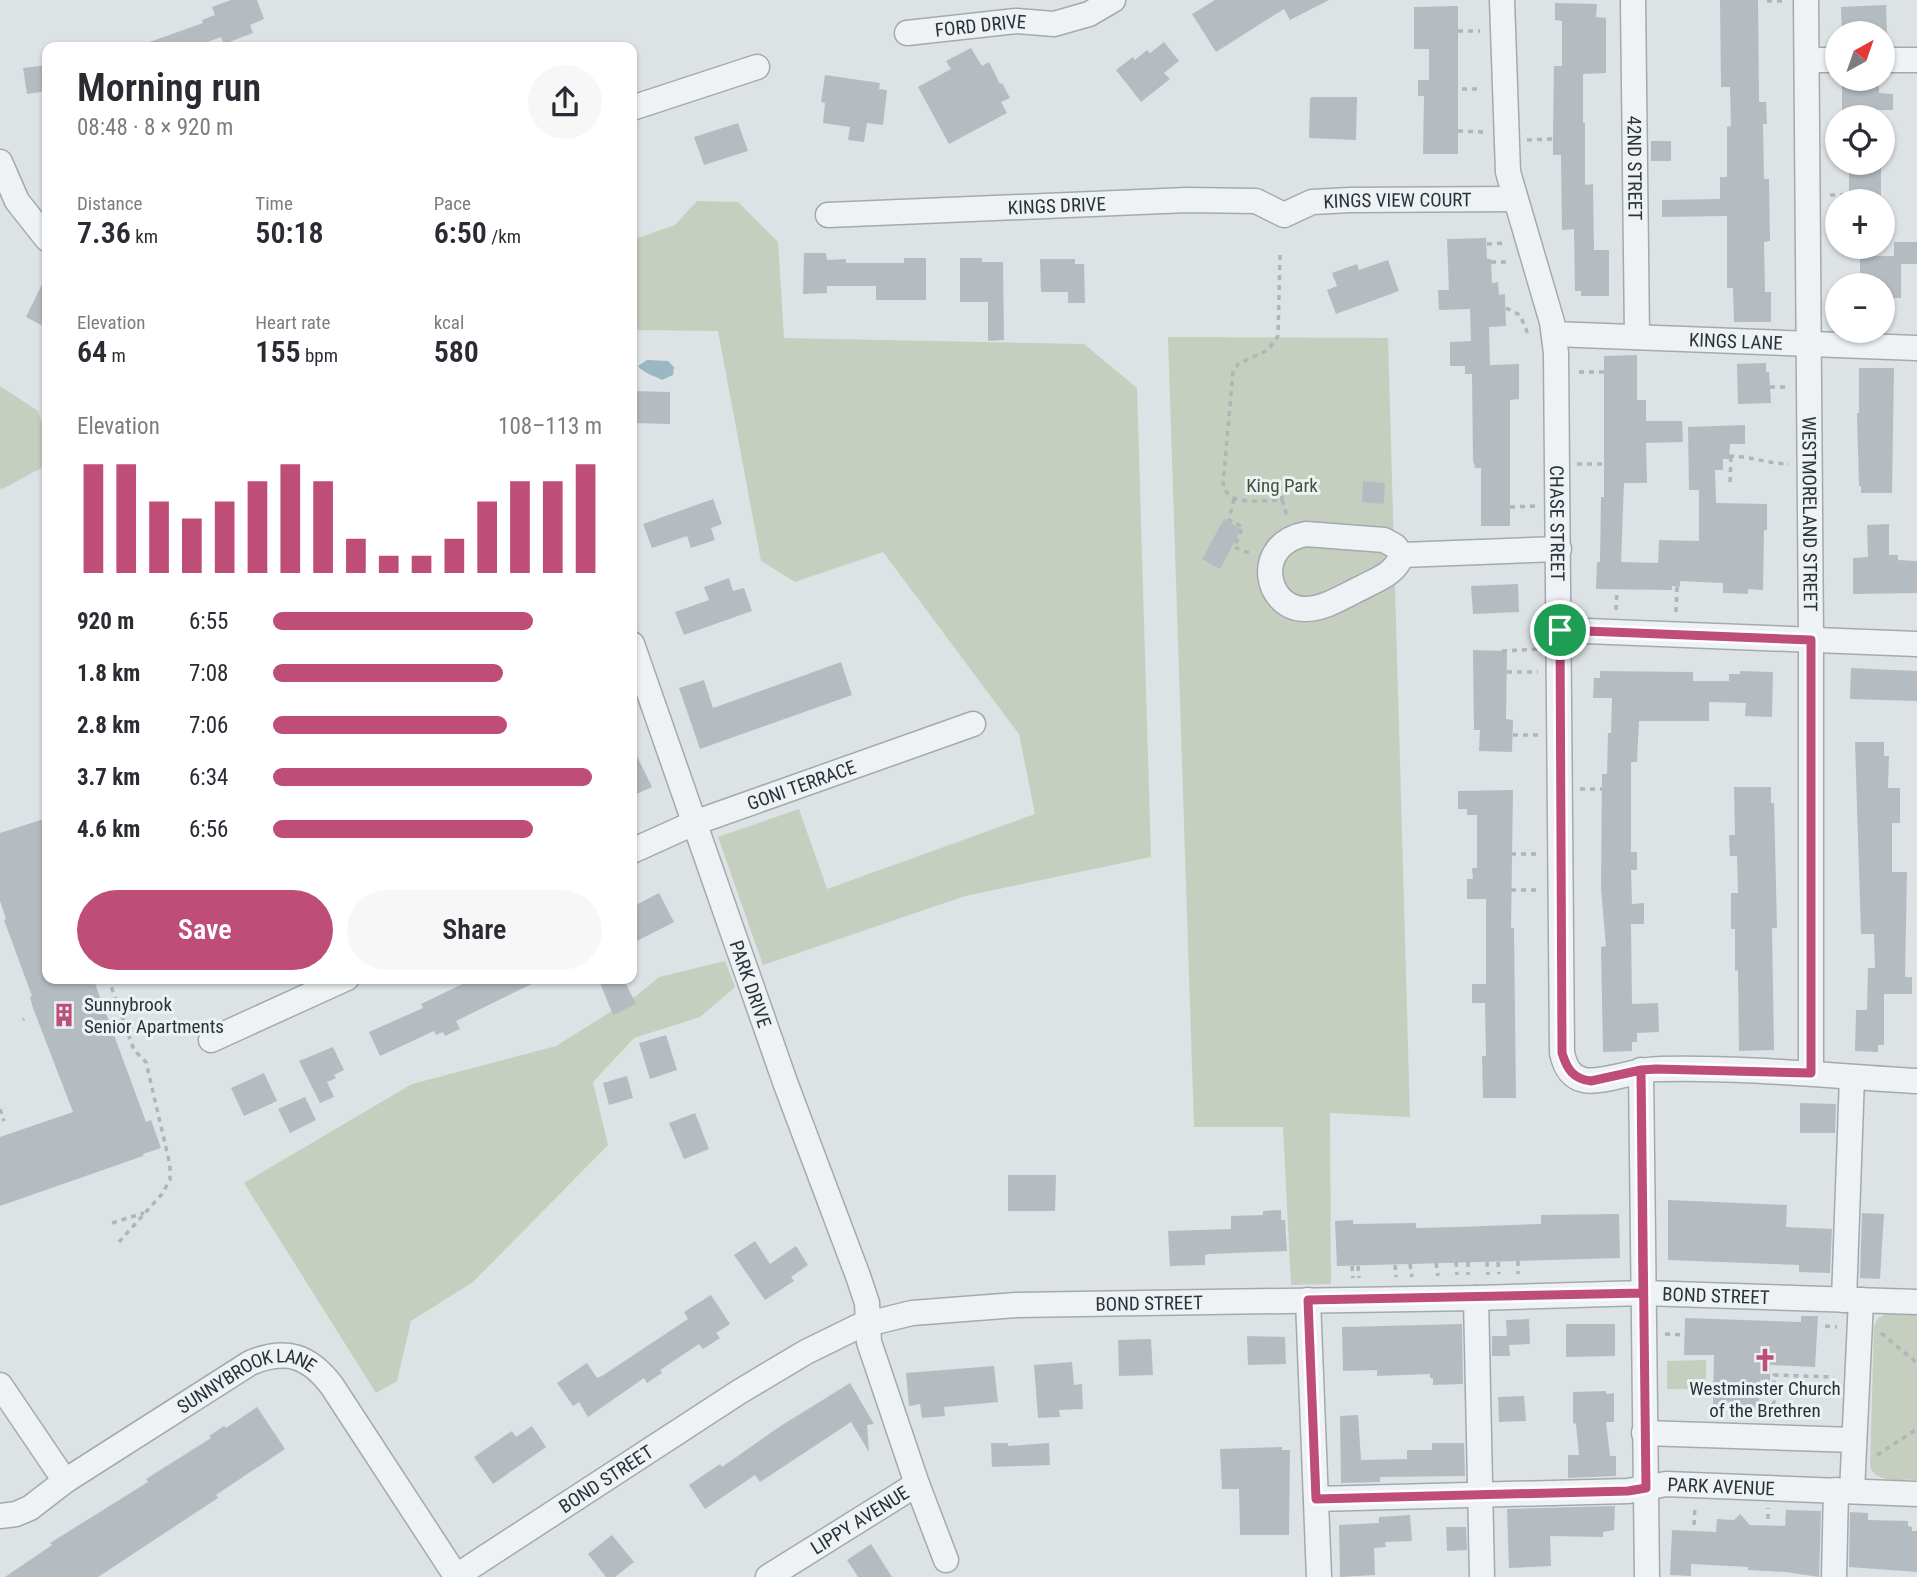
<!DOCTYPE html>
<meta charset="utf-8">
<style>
body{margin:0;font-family:"Roboto Condensed",sans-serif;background:#f7f7f7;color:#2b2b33;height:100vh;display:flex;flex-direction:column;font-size:26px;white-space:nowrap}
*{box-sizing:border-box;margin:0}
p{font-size:23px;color:#7c7c81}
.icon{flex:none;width:38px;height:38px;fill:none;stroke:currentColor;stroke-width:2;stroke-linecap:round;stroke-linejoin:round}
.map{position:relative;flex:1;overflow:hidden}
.panel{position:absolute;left:42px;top:42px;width:595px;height:942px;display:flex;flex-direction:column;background:#fff;border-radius:14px;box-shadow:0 2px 5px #0004}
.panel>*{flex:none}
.needle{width:46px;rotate:40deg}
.controls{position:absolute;left:1825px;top:21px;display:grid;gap:14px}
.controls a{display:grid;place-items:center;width:70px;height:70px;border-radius:50%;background:#fff;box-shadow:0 2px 5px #0004;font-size:35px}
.pin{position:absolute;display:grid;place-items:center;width:60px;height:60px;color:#fff;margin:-30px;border:4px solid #fff;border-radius:50%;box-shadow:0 2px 7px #0007}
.round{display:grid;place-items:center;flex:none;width:74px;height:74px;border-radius:37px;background:#f7f7f7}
.overview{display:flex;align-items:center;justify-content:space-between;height:119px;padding:0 35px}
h1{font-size:38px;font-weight:600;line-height:52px}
.metrics{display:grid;grid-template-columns:repeat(3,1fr);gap:10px;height:119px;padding:7px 35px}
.metrics div{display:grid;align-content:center}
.metrics b{font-size:30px;font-weight:600}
.metrics small{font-size:19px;font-weight:400}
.metrics p{font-size:19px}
.chart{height:196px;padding:14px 35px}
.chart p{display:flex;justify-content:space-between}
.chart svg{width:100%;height:126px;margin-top:7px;stroke:#be4e78;stroke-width:6}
.action{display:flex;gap:14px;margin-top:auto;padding:14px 35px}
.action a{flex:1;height:80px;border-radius:42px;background:#be4e78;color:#fff;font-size:28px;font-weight:600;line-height:80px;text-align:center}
.action a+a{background:#f7f7f7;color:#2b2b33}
ul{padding:0 35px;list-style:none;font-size:23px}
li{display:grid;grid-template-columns:112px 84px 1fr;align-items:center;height:52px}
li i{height:18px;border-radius:9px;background:#be4e78}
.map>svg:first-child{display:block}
.green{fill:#c6cebf}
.water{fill:#9bb7c2}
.building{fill:#b5bcc1}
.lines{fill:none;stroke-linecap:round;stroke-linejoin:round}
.minor-casing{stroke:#a3aaae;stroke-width:27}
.path{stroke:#afb5b8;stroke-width:3.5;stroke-dasharray:5 5;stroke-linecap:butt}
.minor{stroke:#eff2f4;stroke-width:24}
.route-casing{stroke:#fff;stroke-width:14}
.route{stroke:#be4e78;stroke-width:9}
.labels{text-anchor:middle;stroke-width:6;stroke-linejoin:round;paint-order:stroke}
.street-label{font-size:19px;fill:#28333a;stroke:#ecf1f3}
.park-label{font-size:19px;fill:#435437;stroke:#ecf1f3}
.poi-label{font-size:19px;fill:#28333a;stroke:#ecf1f3;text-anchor:start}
</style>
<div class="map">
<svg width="1917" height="1577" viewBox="0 0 1917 1577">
<rect width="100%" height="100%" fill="#dde2e5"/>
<g class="green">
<path d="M697 201 738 202 778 242 784 338 1084 344 1137 388 1151 857 965 896 763 965 718 837 799 809 827 889 1035 814 1019 734 883 552 795 582 761 561 718 331 632 330V240L675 225Z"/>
<path d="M1168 337 1388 338 1410 1117 1330 1113 1331 1284 1291 1285 1283 1127H1194Z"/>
<path d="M0 386 38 411 47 438V465L2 489 0 488Z"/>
<path d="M725 961 735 987 700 1017 634 1038 593 1082 608 1145 473 1282 411 1321 397 1381 376 1393 244 1183 412 1084 556 1046 636 996 659 977Z"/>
<path d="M1886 1314 1917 1315V1480C1901 1479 1877 1484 1870 1467L1874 1326 1878 1318Z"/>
<path d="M1706 1360V1389H1667V1361Z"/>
</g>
<path class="water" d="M647 360 668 361 674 367 673 375 662 380C655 376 643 373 638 366Z"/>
<g class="building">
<path d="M231 0H257L264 19 250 25 253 33 224 44 221 37 194 47H141V45L203 23 202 20 215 15 212 7Z"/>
<path d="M1215 0H1329L1290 20 1284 9 1216 52 1192 14Z"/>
<path d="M1720 0H1758L1759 102H1766L1767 124H1763L1764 179H1769L1770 241 1764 242 1765 292H1771V322H1734L1733 288H1727V216L1662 217V200L1720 199V177H1727V127L1731 126 1730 87H1721Z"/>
<path d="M1555 3 1597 4 1596 17 1606 18V73L1583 74V123H1585V185L1593 184 1594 250H1609V296H1581V291H1575L1574 229 1562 230 1561 155H1553V133L1554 66H1562V21L1555 20Z"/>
<path d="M1886 5 1887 33H1842L1841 7Z"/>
<path d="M1458 6V154H1423L1424 96H1418V80H1429V49H1414V7Z"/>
<path d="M1164 42 1179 61 1164 73 1170 79 1141 102 1116 70 1133 57 1135 60 1147 50 1150 53Z"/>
<path d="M971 48 982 66 989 62 1000 84 1002 83 1010 98 1001 102 1007 113 949 144 918 87 951 69 946 61Z"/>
<path d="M47 65V91L27 94 23 68Z"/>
<path d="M825 75 880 83 879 89 887 90 883 125 867 123 864 142 848 140 850 127 823 123 825 103 821 102Z"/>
<path d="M1842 79 1879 80V93L1893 94V110H1842Z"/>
<path d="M1313 97H1357L1356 140 1309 138 1310 98Z"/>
<path d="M738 123 748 151 704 165 694 137Z"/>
<rect x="1651" y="141" width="20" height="20"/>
<rect x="1849" y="163" width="32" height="38"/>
<path d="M1486 238 1487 259H1491L1492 283 1498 282 1499 295 1505 294 1506 326 1489 327 1490 365 1519 364V399L1510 400V526H1481V468H1475L1473 460 1472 374H1465V366H1450V342L1471 341 1470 309 1439 310 1438 290H1449L1447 239Z"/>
<path d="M1894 242H1917V264H1901V298H1883V285H1860V256H1894Z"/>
<path d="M804 253H826L827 260 846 259V263H904V258H926V300H876V286H827V293L803 294Z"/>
<path d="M960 258H982V262H1003L1004 340 988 341V302H960Z"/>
<path d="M1040 259H1075V264H1084L1085 303H1068V292H1041Z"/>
<path d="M1388 260 1399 291 1336 314 1327 290 1337 286 1332 273 1357 264 1359 270Z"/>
<path d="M47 274V328L26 317Z"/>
<path d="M1637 355V400H1646V421H1682L1683 442 1646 443 1647 483H1624L1621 562 1658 563 1659 540 1699 541V490H1689L1688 427 1745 425V444H1730L1729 459H1723V470H1715L1716 503 1767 504V530H1764L1763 590 1748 589V594L1723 593V583L1680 581V587L1672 586V590L1596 589 1597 562H1600L1601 497H1604V356Z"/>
<path d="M1766 363V372H1769L1771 403 1738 404 1737 364Z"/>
<path d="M1859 368H1894L1892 493H1861V486H1859L1857 413H1859Z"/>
<path d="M632 391 670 392V424L632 423Z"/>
<path d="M1363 481 1385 483 1384 504 1362 502Z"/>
<path d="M713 499 722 524 711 528 715 540 691 548 687 536 652 548 643 524Z"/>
<path d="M1224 519 1241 529 1220 569 1202 559Z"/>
<path d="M1889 524V555H1898V560L1917 561V593L1853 594V558L1868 557 1867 525Z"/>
<path d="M729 578 733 591 744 588 752 611 684 635 675 612 709 600 704 587Z"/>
<path d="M1518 584 1519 612 1473 614 1471 586Z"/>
<path d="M1473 650 1507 651 1506 719 1513 720 1512 752 1479 751 1480 730H1474Z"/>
<path d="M841 662 852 695 700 749 679 688 704 680 713 708Z"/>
<path d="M1851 668 1917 671V701L1850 699Z"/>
<path d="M1600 671 1693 672V681H1729V674H1740V671L1773 672 1772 717 1745 716 1746 703 1709 702V721H1639L1637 762H1631V852H1637V870H1631L1632 904 1644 903V924H1631L1632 1004 1658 1003 1659 1032 1637 1033V1042H1632V1051L1603 1052 1601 947 1606 946 1601 889 1602 774H1607L1608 733H1611L1612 698H1593L1594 678H1600Z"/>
<path d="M1855 742H1884V756H1889L1888 788H1900V823H1892V872H1907L1905 977H1912V994H1884V1045H1878V1052L1855 1051 1856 1010H1867L1868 968H1875L1874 934H1861Z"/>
<path d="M632 746 652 787 632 796Z"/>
<path d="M1734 787H1771V803H1774L1777 928H1772L1774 1050 1739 1051 1738 970 1735 971V929H1731V893H1738L1737 856H1730L1729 835H1735Z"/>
<path d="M1513 790 1511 928H1514L1516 1098H1483L1482 1056H1486L1485 1003H1472V984H1486V899H1467V879H1473L1472 868H1477V815H1467V809H1458V791Z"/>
<path d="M47 818V978H93L146 1122 151 1120 161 1148 143 1154V1156L0 1206V1137L73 1112 33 1008 30 997 32 996 4 920 6 919 0 901V833Z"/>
<path d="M659 893 674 922 637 941 632 931V907Z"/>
<path d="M475 978H544L456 1021 460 1029 445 1036 443 1032 436 1035 434 1031 380 1056 369 1032 423 1008 421 1004Z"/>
<path d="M598 978H623L636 1004 613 1015Z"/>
<path d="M666 1035 677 1070 650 1079 639 1043Z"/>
<path d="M333 1047 344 1070 334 1075 336 1078 327 1082 334 1097 320 1103 299 1061Z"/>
<path d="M264 1073 277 1101 244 1116 231 1088Z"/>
<path d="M627 1076 633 1098 609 1105 603 1083Z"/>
<path d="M305 1097 316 1120 290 1133 278 1109Z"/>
<path d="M1800 1103 1836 1104 1835 1133H1800Z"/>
<path d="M695 1113 709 1149 684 1159 669 1123Z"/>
<path d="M1008 1175H1056L1055 1211H1008Z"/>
<path d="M1668 1200 1787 1205 1786 1227 1832 1229 1830 1273 1799 1272V1265L1668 1260Z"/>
<path d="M1281 1210V1220H1285L1287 1251 1209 1254 1205 1255V1265L1170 1266 1168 1231 1231 1229V1216L1263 1215V1211Z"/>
<path d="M1862 1213 1884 1214 1880 1279 1860 1278Z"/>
<path d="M1619 1214 1620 1258 1337 1266 1335 1221 1353 1220V1224L1416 1223V1228L1458 1227 1541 1224V1215Z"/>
<path d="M755 1241 770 1264 796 1246 808 1265 791 1277 794 1281 765 1300 734 1255Z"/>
<path d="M711 1295 730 1324 716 1333 720 1338 703 1349 699 1344 660 1370 662 1373 647 1383 644 1378 588 1417 579 1402 573 1406 557 1383 587 1363 597 1378 602 1376 688 1319 684 1312Z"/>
<path d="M1801 1316H1818L1815 1367 1770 1365V1381L1760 1380 1759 1410 1713 1408 1714 1355H1684L1685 1318 1801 1322Z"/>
<path d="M1529 1319 1530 1344 1509 1345 1510 1356H1492V1336H1507L1506 1320Z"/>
<path d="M1462 1324 1463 1384 1433 1385V1378H1430V1374L1377 1376V1370L1343 1371 1342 1327Z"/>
<path d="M1566 1324H1615V1356L1566 1357Z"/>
<path d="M1247 1336 1285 1337 1286 1364 1248 1365Z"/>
<path d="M1151 1339 1153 1375 1119 1376 1118 1340Z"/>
<path d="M1072 1362 1074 1385 1082 1384 1083 1409 1059 1410 1060 1417 1038 1418 1034 1365Z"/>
<path d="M994 1366 998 1402 944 1407 945 1416 922 1418 920 1404 909 1406 906 1373Z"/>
<path d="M850 1383 874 1424 867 1425 869 1452 851 1422 760 1482 755 1475 705 1509 689 1485 720 1464 722 1467 779 1427Z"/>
<path d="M1606 1391V1394L1614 1393V1422H1606L1610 1456H1616V1476L1568 1478V1455H1579L1576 1424 1573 1423V1392Z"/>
<path d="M1524 1396 1526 1421 1499 1422 1498 1397Z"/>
<path d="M257 1407 285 1449 216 1495 218 1498 98 1577H5L52 1545 50 1543 148 1482 146 1479 211 1438 209 1436 224 1426 226 1428Z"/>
<path d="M1358 1415 1361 1460 1407 1459V1450H1432V1443H1464L1465 1476 1380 1477V1482L1341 1483 1340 1416Z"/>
<path d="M532 1426 546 1447 493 1484 474 1457 512 1431 516 1437Z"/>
<path d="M991 1443H1008V1446L1049 1443 1050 1465 992 1467Z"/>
<path d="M1282 1447V1450H1290L1289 1535H1240L1239 1489H1222L1220 1449Z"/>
<path d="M1615 1506 1614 1530 1603 1532V1537L1550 1536 1551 1566 1509 1568 1507 1509Z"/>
<path d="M1786 1510 1821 1511 1819 1577 1786 1572 1748 1570V1567L1691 1564V1576L1670 1575 1672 1530 1716 1532 1717 1519 1734 1520 1740 1514 1750 1525 1785 1526Z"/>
<path d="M1850 1512 1868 1513V1520L1908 1521V1526L1912 1527V1531H1917V1572L1849 1567Z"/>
<path d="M1410 1515 1412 1541 1385 1542 1386 1547 1374 1548 1375 1575 1340 1577 1339 1525 1379 1523V1517Z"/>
<path d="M1446 1527H1466L1467 1550 1447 1551Z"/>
<path d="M612 1535 634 1562 615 1577H606L588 1554Z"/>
<path d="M871 1544 892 1577H858L847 1560Z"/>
</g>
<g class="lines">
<g class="minor-casing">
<g id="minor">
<path id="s1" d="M1502 0 1508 172 1552 322 1556 353 1562 1053C1565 1066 1570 1077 1584 1080 1602 1084 1637 1069 1659 1069 1745 1067 1831 1076 1917 1081"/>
<path id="s2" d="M1633 0 1637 337"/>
<path id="s3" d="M1806 0 1811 640V1073"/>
<path id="s4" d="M907 33 1016 21 1054 24 1089 14 1113 0"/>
<path d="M1807 60H1838"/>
<path d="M1883 60H1917"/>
<path d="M632 108 757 67"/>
<path d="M0 162 17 201 47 239"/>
<path id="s5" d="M828 215 1187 200 1256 201 1284 215 1312 202 1350 200 1515 199"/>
<path id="s6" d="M1554 334 1917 348"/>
<path d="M1306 534 1384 540 1395 546 1402 555C1395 574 1378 579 1361 588 1344 596 1325 609 1305 609 1265 609 1252 544 1306 534Z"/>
<path d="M1402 555 1559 549"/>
<path d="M1560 630 1917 644"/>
<path id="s7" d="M632 644 785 1082 858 1276 867 1303 869 1342 917 1484 946 1560"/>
<path id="s8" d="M632 851 694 823 973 724"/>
<path d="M211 1040 347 978"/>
<path d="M1641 1070 1647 1577"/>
<path d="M1476 1298 1482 1577"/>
<path d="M1308 1300 1319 1577"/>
<path d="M1844 1300 1852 1077"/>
<path d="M0 1385 65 1481"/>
<path d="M1644 1433 1854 1440"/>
<path d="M1852 1491 1861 1300"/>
<path id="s9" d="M1316 1499 1628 1491 1666 1484 1917 1494"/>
<path id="s10" d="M0 1516 16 1514 30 1508 65 1481 250 1363C285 1348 309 1355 332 1386L456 1576"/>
<path id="s11" d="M455 1577 739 1392 806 1352 859 1326 912 1313 1016 1305 1476 1298 1643 1293 1917 1302"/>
<path id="s12" d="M768 1577 917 1484"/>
<path d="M1834 1577 1836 1490"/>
</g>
</g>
<g class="path">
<path d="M1767 1H1786"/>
<path d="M1458 31H1480"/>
<path d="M1462 89H1482"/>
<path d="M1458 131 1484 132"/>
<path d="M1527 140 1553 139"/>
<path d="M1830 195H1849"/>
<path d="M1487 244 1505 243"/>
<path d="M1280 255 1278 336 1268 350 1238 364 1233 372 1223 484C1228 508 1263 500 1282 500L1288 519"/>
<path d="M1491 262H1510"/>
<path d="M1506 308 1520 315 1528 334"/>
<path d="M1579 372H1604"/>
<path d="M1770 387H1789"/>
<path d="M1729 456C1750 456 1769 464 1789 464"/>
<path d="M1577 464H1603"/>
<path d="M1730 482 1731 456"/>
<path d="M1281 486 1282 500"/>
<path d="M1234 499 1229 520 1243 527 1234 547 1246 552H1252"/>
<path d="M1510 507 1536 506"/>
<path d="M1616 610 1617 590"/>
<path d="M1676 612 1677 586"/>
<path d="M1502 651 1538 649"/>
<path d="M1507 672H1538"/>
<path d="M1513 735H1539"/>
<path d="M1580 789H1602"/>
<path d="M1511 854H1539"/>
<path d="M1511 890H1540"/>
<path d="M108 978 134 1050 146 1062 170 1165V1180L162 1194 119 1242"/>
<path d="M23 1020 24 1019"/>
<path d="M0 1109 4 1121"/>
<path d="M112 1223 144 1213"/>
<path d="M1518 1261V1274"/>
<path d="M1456 1262 1457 1275"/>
<path d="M1468 1262V1275"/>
<path d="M1487 1262 1488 1275"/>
<path d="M1498 1262 1499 1274"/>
<path d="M1436 1263 1438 1276"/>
<path d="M1410 1264 1412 1277"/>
<path d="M1395 1265 1396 1277"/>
<path d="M1352 1266 1353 1278"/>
<path d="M1358 1266 1359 1278"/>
<path d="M1825 1326 1837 1327"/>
<path d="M1881 1333 1917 1363"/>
<path d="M1665 1334 1685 1335"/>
<path d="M1768 1414 1774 1402V1375L1834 1377"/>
<path d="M1877 1455 1917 1429"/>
<path d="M1768 1519V1508"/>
<path d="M1694 1525 1695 1505"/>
</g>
<use href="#minor" class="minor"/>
</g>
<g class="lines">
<g class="route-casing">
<path id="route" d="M1560 630 1562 1053C1567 1069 1573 1079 1591 1081L1641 1070 1643 1293 1308 1300 1316 1499 1628 1491 1646 1488 1641 1070 1656 1069 1811 1073V640L1560 630"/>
</g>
<use href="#route" class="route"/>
</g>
<defs>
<g id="building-bare" transform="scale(1.89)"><path d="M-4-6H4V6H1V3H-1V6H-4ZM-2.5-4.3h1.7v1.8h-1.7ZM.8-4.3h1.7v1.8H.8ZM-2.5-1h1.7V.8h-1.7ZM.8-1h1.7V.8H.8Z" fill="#be4e78" stroke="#ecf1f3" stroke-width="2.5" paint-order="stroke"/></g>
<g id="church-bare" transform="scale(1.89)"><path d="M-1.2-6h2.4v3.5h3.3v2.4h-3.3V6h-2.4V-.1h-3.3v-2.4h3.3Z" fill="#be4e78" stroke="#ecf1f3" stroke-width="2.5" paint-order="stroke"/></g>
</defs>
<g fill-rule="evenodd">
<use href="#building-bare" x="64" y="1015"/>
<use href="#church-bare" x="1765" y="1360"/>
</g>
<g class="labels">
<g class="street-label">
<text dy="7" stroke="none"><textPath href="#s4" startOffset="74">FORD DRIVE</textPath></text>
<text dy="7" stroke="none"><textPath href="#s2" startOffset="168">42ND STREET</textPath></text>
<text dy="7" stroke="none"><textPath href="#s5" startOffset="576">KINGS VIEW COURT</textPath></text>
<text dy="7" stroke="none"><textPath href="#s5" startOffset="229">KINGS DRIVE</textPath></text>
<text dy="7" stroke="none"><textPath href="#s6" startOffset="182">KINGS LANE</textPath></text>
<text dy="7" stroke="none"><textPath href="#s3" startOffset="514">WESTMORELAND STREET</textPath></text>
<text dy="7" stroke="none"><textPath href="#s1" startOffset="530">CHASE STREET</textPath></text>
<text dy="7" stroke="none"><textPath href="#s8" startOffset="182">GONI TERRACE</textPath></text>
<text dy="7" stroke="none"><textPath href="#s7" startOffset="360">PARK DRIVE</textPath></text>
<text dy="7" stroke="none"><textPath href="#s11" startOffset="1335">BOND STREET</textPath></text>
<text dy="7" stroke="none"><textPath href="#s11" startOffset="768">BOND STREET</textPath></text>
<text dy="7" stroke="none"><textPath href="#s10" startOffset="287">SUNNYBROOK LANE</textPath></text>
<text dy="7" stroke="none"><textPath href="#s11" startOffset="180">BOND STREET</textPath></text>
<text dy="7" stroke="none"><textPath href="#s9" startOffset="406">PARK AVENUE</textPath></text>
<text dy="7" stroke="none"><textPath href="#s12" startOffset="108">LIPPY AVENUE</textPath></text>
</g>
<g class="park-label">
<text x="1282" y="492">King Park</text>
</g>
<g class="poi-label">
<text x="84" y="1011">Sunnybrook<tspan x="84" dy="22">Senior Apartments</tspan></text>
<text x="1765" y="1395" text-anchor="middle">Westminster Church<tspan x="1765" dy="22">of the Brethren</tspan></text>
</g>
</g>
</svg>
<div class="controls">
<a><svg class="needle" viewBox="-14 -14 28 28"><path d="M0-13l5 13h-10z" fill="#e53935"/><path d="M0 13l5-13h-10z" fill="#7c7c81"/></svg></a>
<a><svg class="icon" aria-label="locate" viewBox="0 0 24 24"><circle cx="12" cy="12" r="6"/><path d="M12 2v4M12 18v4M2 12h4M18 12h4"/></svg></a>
<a>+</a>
<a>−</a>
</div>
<div class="pin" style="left:1560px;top:630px;background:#1e9e55"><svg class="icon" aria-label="arrive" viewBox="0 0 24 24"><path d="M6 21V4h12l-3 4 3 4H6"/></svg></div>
<section class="panel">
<div class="overview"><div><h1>Morning run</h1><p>08:48 · 8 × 920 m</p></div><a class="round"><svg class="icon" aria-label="share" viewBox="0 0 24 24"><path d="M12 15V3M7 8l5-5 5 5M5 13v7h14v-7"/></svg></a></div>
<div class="metrics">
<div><p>Distance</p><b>7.36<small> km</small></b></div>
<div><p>Time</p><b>50:18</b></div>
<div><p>Pace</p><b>6:50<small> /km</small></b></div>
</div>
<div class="metrics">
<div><p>Elevation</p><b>64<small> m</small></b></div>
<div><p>Heart rate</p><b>155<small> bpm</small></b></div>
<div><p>kcal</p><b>580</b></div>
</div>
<div class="chart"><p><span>Elevation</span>108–113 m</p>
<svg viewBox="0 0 160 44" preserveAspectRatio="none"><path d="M5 44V6M15 44V6M25 44V19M35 44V25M45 44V19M55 44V12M65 44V6M75 44V12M85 44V32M95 44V38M105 44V38M115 44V32M125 44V19M135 44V12M145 44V12M155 44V6"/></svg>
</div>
<ul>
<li><b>920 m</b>6:55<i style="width:79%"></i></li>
<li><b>1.8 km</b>7:08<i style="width:70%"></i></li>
<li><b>2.8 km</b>7:06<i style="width:71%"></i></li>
<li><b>3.7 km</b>6:34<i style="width:97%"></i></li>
<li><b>4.6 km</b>6:56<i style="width:79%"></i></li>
</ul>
<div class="action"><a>Save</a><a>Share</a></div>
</section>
</div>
